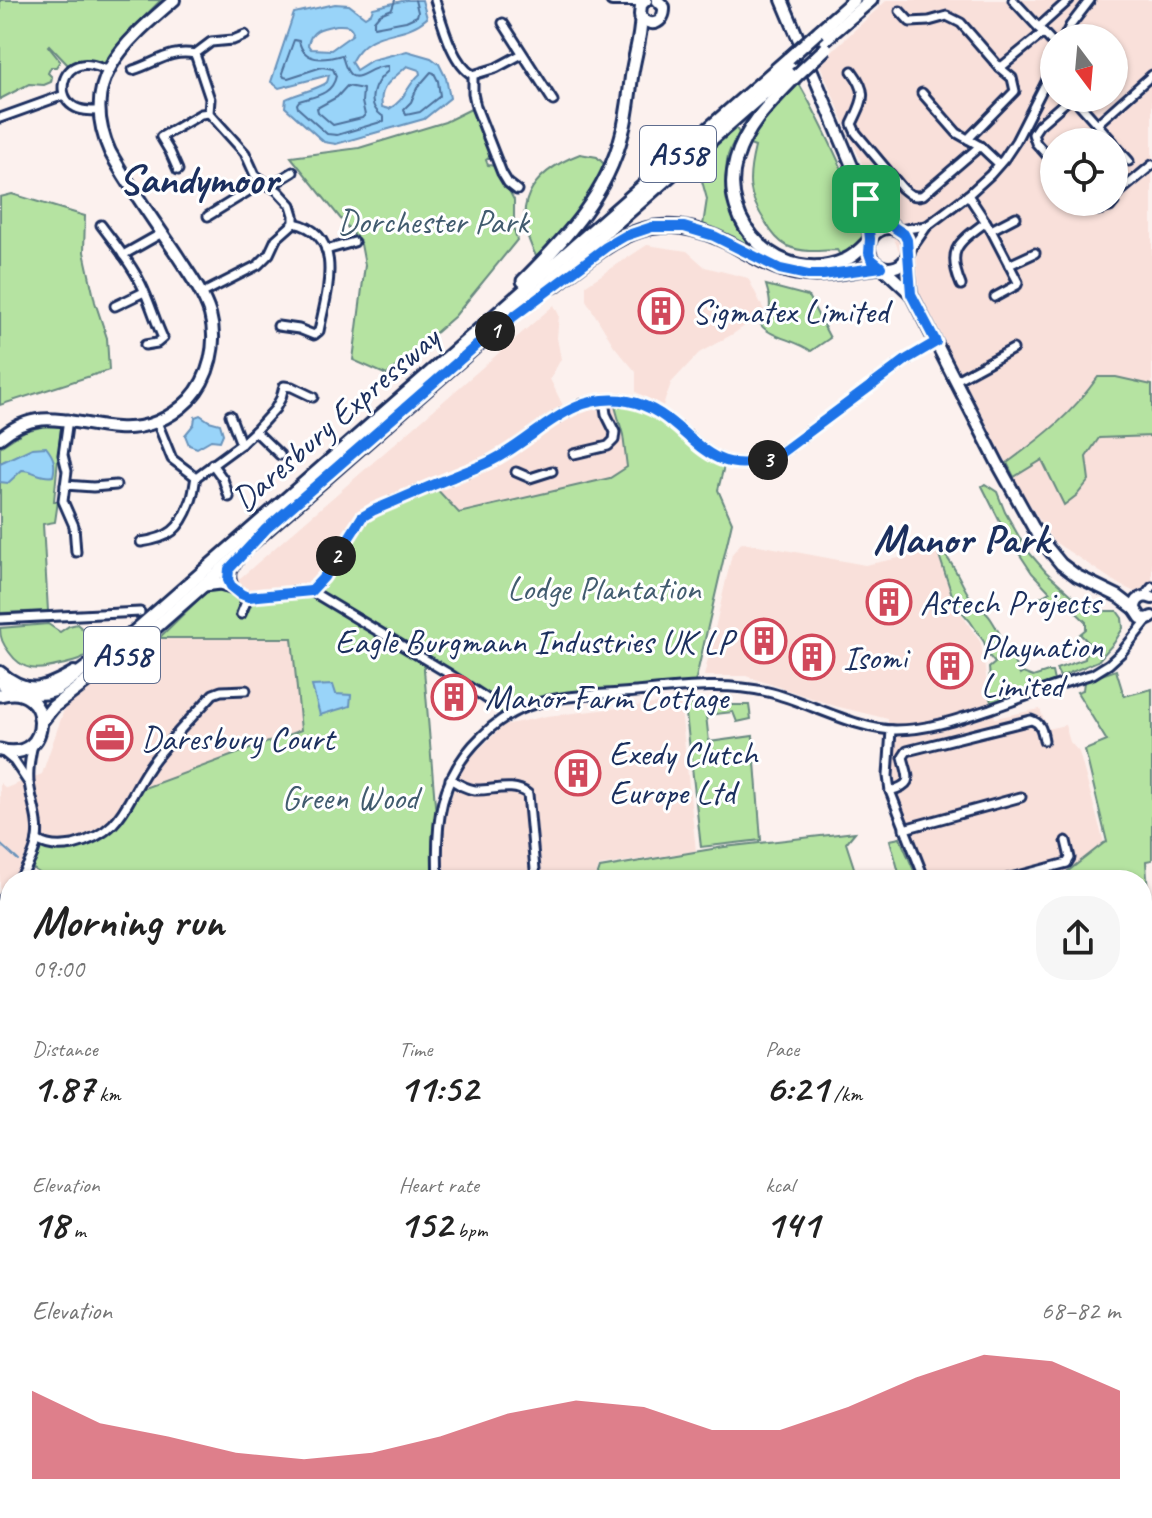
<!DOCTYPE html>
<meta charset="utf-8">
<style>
body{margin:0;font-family:Caveat,sans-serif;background:#f6f6f6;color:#222;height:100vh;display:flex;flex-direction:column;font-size:30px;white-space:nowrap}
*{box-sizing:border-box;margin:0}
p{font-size:26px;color:#767676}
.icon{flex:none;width:44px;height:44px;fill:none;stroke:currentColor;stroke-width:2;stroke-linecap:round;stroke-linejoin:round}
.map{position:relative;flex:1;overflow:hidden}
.sheet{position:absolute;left:0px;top:870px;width:1152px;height:648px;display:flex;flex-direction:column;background:#fff;border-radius:32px 32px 0 0;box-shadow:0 2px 6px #0004}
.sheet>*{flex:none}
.needle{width:52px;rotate:164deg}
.buttons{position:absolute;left:1040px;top:24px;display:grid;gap:16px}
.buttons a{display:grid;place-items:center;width:88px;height:88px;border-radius:50%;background:#fff;box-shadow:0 2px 6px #0004;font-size:40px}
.pin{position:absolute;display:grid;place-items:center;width:68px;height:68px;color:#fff;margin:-34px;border-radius:16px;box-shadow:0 4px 12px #0006}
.km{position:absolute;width:40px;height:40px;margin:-20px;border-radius:50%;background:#222;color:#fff;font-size:22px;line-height:40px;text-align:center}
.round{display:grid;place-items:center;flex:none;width:84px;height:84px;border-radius:32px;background:#f6f6f6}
.head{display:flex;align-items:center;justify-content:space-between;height:136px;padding:0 32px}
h1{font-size:44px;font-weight:700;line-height:60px}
.metrics{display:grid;grid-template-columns:repeat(3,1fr);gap:12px;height:136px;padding:8px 32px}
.metrics div{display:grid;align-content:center}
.metrics b{font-size:40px;font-weight:700}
.metrics small{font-size:22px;font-weight:400}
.metrics p{font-size:22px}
.chart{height:224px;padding:16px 32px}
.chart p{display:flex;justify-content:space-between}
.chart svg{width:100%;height:144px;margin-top:8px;fill:#d1495b;opacity:.7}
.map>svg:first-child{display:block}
.built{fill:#f9e0da;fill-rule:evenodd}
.green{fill:#b5e3a1;stroke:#688980;stroke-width:2}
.water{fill:#99d4f9;stroke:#6792bb;stroke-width:2;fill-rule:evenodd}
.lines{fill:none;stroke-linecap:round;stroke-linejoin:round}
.shore{stroke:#4d719c;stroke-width:2}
.stream{stroke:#6792bb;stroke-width:2}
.street-casing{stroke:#1b2f5e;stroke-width:13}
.secondary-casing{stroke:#1b2f5e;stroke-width:16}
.primary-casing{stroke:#1b2f5e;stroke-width:17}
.street{stroke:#fff;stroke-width:7}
.secondary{stroke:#fff;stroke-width:10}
.primary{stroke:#fff;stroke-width:11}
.primary-bridge-casing{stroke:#1b2f5e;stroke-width:17;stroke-linecap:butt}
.primary-bridge{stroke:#fff;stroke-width:11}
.route-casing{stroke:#fff;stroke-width:16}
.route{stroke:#1a73e8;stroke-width:10}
.labels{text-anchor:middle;stroke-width:6;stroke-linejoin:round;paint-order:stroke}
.shield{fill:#fff;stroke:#5f6d8e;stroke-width:2}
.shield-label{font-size:32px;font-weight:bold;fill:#1b2f5e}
.park-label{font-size:34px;fill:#425c6f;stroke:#fff}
.poi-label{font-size:34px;fill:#1b2f5e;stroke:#fff;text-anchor:start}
.street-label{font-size:34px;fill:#1b2f5e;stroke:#fff}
.district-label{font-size:42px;font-weight:bold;fill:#1b2f5e;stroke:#fff}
</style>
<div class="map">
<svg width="1152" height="1518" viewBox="0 0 1152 1518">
<rect width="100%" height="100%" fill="#fcf1ee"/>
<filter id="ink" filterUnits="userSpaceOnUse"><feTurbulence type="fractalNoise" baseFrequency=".0125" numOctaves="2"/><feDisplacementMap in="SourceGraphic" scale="16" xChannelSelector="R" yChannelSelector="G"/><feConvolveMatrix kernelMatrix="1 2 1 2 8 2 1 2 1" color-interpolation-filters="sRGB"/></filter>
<g filter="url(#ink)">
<g class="built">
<path d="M887 0H1152V600L1120 585 1053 541 1023 494 911 279 819 63ZM1054 38H1114V98H1054ZM1054 142H1114V202H1054Z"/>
<path d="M647 245 687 251 705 267 748 278 765 312 733 334 699 353 671 383 663 406 636 392V372L614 346 586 300V285Z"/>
<path d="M554 305 559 315 557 338 561 359 550 379 565 410 613 399 623 435 627 467 610 478 459 513 311 591 258 597 231 586Z"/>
<path d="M742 542 865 565 938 550 955 604 981 643 989 696 995 718 1040 709 1047 729 1065 725 1070 742 1079 752 1104 843 1063 875 1043 880H933L910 836 888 753V719L835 706 746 676H704L732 554Z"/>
<path d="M159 638H292L301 730 136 791 121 817 95 839 45 845 19 880H10V891L0 903V783L6 788 42 774 65 707Z"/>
<path d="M680 701 696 851 599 866 595 880H445L440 835 451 796 466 762 504 725 547 716Z"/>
<path d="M10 904V1508H281L268 1518H0V916Z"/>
</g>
<g class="green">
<path d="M0 0H161C140 20 121 41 105 66L84 60 68 65 49 45 48 46 60 61 56 67H51L48 73 52 77 51 82 44 85 29 84 0 99Z"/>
<path d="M798 82C814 109 828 138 841 167 851 189 862 209 865 233L851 251 842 258 837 250C820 251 803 253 787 246 778 241 771 232 766 223 747 194 747 180 755 147L747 144 766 114Z"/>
<path d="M473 108 491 152V156L486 160 488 165 496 166 514 200V229L517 240 455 316 387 375 353 360 365 265 361 244 291 157 359 148 445 122Z"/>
<path d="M736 128 739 133C736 139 732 144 730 150 725 160 727 171 727 181 726 206 733 227 750 245L747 248 703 225 707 199 697 163Z"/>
<path d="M580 154 597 157 605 165C588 200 567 231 537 258 509 206 530 173 580 154Z"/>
<path d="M12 194 85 216 84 252 95 302 107 338 109 370 0 405V197Z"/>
<path d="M766 285 808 296 830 338 811 351C796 340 770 337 761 325 773 313 771 301 766 285Z"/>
<path d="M1098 377H1116L1152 385V436L1099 438 1086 457 1089 480 1077 495 1064 505 1042 460 1014 477 1007 463C1045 435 1070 416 1098 377Z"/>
<path d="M613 399 653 409 725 462 718 490 732 522 694 687 557 699 504 718 496 706 423 657 437 829 438 880H49L28 865 37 840 67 846 95 839 121 817 136 791 301 730 292 638H159L209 589 241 594 311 591 347 539 374 510 433 485 459 513 610 478 627 467 623 435Z"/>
<path d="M45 426 61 427 54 501H58L55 522 43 524 48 611 0 613V447L25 431Z"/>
<path d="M985 484 997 492 1005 512 1026 549 1046 572 1076 599 1087 605 1099 611H1117L1122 618 1123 628 1114 643 1098 661 1060 677 1056 669 1085 659 1086 652 1091 647 1087 641 1080 634 1086 629V622L1059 596 1041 601 1039 598 1050 592 1032 573 1003 529 1005 526H1002L982 486Z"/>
<path d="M944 554C956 567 960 582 970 597 976 605 985 610 991 619 1002 636 1011 656 1020 675L1023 673 1033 677 1048 672H1052L1054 681 991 702C987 690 991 680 989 668L995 663 989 656 984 642 970 621 955 604 939 555Z"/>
<path d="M48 624 60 632 69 626 77 624 99 644C93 649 86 656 79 660 73 662 66 664 60 665 38 671 23 672 9 652 3 644 0 638 0 628Z"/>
<path d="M1116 670 1124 696 1152 689V860L1146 861 1148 896 1142 900V880H1043L1063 875 1104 843 1107 842 1085 750 1107 741 1077 692 1083 690 1084 681Z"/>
<path d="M685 705H749L751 719 737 722 733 712 706 715 709 742 753 736 761 840 701 847Z"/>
<path d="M855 832 846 843 858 880H596L600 868 724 847Z"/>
<path d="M900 838 918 880H901L890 840Z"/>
<path d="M281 1508H480L468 1518H268Z"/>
<path d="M585 1508H913V1518H573Z"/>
</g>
<g class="water">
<path d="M406 0H422L427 18C401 41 371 25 351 62L356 70 372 60 407 51 431 58 439 64 446 78 450 98 424 119 336 144 324 142 285 107 286 99C295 94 322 88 327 82 328 80 328 78 329 75L279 88 271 82 294 13 335 4 349 5 365 17 371 13 373 8ZM337 25C345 25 350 24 353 32L352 35 331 50 311 49 308 45C311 29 322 28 337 25ZM407 66 419 70 420 74C407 85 405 101 389 109L382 107C378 85 394 79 407 66Z"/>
<path d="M200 415 209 421 220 424 223 434 220 441 211 440 197 448 189 445 185 435 194 424 195 417Z"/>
<path d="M46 447C54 457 56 464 53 476 42 479 33 470 22 470L8 483 0 482V463L32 448Z"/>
<path d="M333 685 336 694 351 695 350 706 320 715 312 686Z"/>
<path d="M1152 962V1058L1142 1066V970Z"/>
<path d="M1152 1096V1518H913V1508H1142V1106Z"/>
<path d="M482 1508H585L573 1518H469Z"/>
</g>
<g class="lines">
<g class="shore">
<path d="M395 0 392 9 380 14 374 21V27L406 21 417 16 418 12 415 0"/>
<path d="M294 40 299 41C304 63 324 60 342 55 352 97 364 65 388 66V71C373 83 364 105 384 117V121L337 135 327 134 298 108 297 104 299 101C315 96 332 95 336 76L333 69 322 67 288 78 284 77 282 73Z"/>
<path d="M431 72 434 73 438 81 440 96 420 112 406 115 404 109 411 102 417 88Z"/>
<path d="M347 86 363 89 362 102 365 115 362 118 333 125 318 112 317 108 337 97Z"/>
</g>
<g class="stream">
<path d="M0 844 18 860"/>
<path d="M36 875 41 880"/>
<path d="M278 1518 291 1508"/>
</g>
<g class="street-casing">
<g id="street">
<path d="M435 0C442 22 452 64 473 75V93L476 107 502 173 508 183 517 190"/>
<path d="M1013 0 1054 44"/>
<path d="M900 11 910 22 929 21 947 16 961 23 1000 68 1012 78 1015 91 968 139"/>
<path d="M503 23 553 101"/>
<path d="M1038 28 1069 0"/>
<path d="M1064 38 1070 26 1090 0"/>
<path d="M195 54 210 99 209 113 245 153 255 175 278 191 291 205 294 215V223"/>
<path d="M1000 68 1043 33"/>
<path d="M133 70C156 63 170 49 195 54L211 42 233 40 245 35"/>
<path d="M852 71C869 94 863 100 852 124L856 133 902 188C909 194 913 198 923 195L980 146"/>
<path d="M473 75 496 68 522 54"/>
<path d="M922 93 957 133 980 146 999 164"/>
<path d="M1074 98 1113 142"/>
<path d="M99 111C90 111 80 111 73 106 56 95 62 68 81 65 90 63 98 67 107 70"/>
<path d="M0 118 64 95"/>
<path d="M1097 124 1152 75"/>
<path d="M1114 144 1129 161"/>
<path d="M1054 163 1036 143 1033 134 1039 125 1070 98"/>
<path d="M178 170 170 152 161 137 201 114 209 113"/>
<path d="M270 186 293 172"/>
<path d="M968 195 991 230 1018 282 1017 285 995 297"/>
<path d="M1088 202 1098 210 1110 207 1114 202"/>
<path d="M1114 202 1117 194 1152 165"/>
<path d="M208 216 255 187 261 181"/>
<path d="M101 225C115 244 131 263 141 284 150 302 155 321 163 338L157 343 145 345"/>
<path d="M899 230 927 226"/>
<path d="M991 230 1016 217"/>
<path d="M326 250 354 242"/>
<path d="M909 252 927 226 968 195 990 175 1004 159 1016 141 1046 82 1054 60"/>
<path d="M123 255 162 233"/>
<path d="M1009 265 1035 253"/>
<path d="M961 285C946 249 958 243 986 222"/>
<path d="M201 294 258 265 269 254 276 239 294 223C347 234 326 295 319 331L314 335 299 329 278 326"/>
<path d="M115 306 144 292"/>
<path d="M956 380 1013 349"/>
<path d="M230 415 241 444"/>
<path d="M68 419 63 455 67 471 63 501 74 526 76 552"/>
<path d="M157 422 172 459 196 477 241 444 255 431 275 409 281 398 284 386 292 387 313 397"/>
<path d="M255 431 280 455"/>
<path d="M574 454 608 446 614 440 615 432 606 414 604 400"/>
<path d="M212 464 223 479 229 497"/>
<path d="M516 472 530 478 552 471"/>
<path d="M65 485 93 487 116 485"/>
<path d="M141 542C169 538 180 530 190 503 194 495 194 485 196 477"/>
<path d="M231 586 241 594 248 597 311 591 446 672 492 702"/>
<path d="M311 591 324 577 362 517 374 510C399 500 423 489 448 479 463 473 478 468 493 460 539 436 569 391 628 401 691 412 702 489 778 455L907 359 936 342"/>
<path d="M1144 597 1152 587"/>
<path d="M241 614 248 597"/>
<path d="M0 619 140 612"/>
<path d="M891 730 888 776 890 791 925 880"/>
<path d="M3 752 14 761 28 782"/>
<path d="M450 779C458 784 466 789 475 790 492 791 513 782 528 794L536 880"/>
<path d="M890 791C915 784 908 778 903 757L907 751 1031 720C1041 723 1042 730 1044 740"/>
<path d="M904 829 1021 797"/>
<path d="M37 840C47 847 61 847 73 845 128 831 125 797 155 759 173 736 194 716 213 694L221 691 246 690"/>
<path d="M19 880C27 867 35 854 37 839 40 820 31 801 29 782 28 769 30 757 33 744"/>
<path d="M438 880C435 823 439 777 482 736 495 723 511 712 528 706 562 694 600 695 636 692 679 688 725 682 768 692 807 701 856 730 896 730 928 730 959 719 990 709 1024 697 1058 684 1093 674L1109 664 1121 653 1148 619"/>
<path d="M1003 880 1067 863 1070 858 1066 841"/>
<path d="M0 903 10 891"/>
<path d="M0 1267 10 1282"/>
<path d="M71 1518 81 1508"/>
</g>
</g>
<g class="secondary-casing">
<g id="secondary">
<path d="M612 0H646"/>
<path d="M646 0 641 5 640 15C649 29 665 24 664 7L657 0"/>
<path d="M782 0 866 199 870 239"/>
<path d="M866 199 895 228"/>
<circle cx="889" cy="248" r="20"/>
<path d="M907 256 911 294"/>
<path d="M882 267 911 294 998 464 1038 536 1061 564 1077 576 1118 596 1135 609"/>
<path d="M0 438C40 404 74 426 117 428 145 430 170 419 189 400 210 378 218 343 210 314 203 292 189 274 177 255 154 221 130 188 110 152 78 81 124 43 174 0"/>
<path d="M1152 598C1143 594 1135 599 1135 609L1141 618 1148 619 1152 617"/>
<path d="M0 672C28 696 45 689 74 672"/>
<path d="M0 682 14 693"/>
</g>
</g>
<g class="primary-casing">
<g id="primary">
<path d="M819 31 854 0"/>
<path d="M823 41 871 0"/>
<path d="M797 75C772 101 746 125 736 160 717 224 782 288 845 260 855 256 862 248 869 241"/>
<path d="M523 281C566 238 607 195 622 134 628 114 629 94 632 73 635 54 641 37 641 18"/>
<path d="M554 286C615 239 650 204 729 243 750 254 772 269 796 273 824 279 852 269 881 267"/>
<path d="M204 585 220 583 231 586C227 576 228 569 236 561"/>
<path d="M21 694 46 693 56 690 133 633 789 58"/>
<path d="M0 695C53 679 55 765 0 750"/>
<path d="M41 722 53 707 140 641 793 68"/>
</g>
</g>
<use href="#street" class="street"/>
<use href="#secondary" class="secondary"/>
<use href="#primary" class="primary"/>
<g class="primary-bridge-casing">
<g id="primary-bridge">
<path d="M789 58 819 31"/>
<path d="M797 75 826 48"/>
</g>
</g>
<use href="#primary-bridge" class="primary-bridge"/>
</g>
</g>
<g class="lines" filter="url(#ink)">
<g class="route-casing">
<path id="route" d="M866 199 895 228 904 234 907 240 911 294 936 342 907 359 778 455C701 489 691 412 628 401 569 391 540 436 493 460 480 467 466 471 453 477 427 487 401 499 374 510L362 517 324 577 311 591 248 597 241 594 231 586 228 580 229 569 266 529 485 338 606 247 625 236 652 227H684L714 236 780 269 808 275H823L881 267 871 259 869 253 870 239Z"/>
</g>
<use href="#route" class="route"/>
</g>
<defs>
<g id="building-ring" transform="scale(2.3)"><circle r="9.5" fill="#fff" stroke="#d1495b" stroke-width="1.5"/><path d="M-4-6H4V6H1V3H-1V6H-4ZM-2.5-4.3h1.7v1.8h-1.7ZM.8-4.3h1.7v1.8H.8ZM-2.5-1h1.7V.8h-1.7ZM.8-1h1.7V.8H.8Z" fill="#d1495b"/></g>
<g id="office-ring" transform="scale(2.3)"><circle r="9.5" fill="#fff" stroke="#d1495b" stroke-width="1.5"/><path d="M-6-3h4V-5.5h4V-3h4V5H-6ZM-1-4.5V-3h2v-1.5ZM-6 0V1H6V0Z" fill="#d1495b"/></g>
</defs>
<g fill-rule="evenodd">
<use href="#building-ring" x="661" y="311"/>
<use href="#building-ring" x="889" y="602"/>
<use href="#building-ring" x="764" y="641"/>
<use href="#building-ring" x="812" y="657"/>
<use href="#building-ring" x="950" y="666"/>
<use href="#building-ring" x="454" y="697"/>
<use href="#office-ring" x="110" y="738"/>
<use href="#building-ring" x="578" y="773"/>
</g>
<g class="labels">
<g class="shield">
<rect x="640" y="126" width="76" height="56" rx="6"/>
<rect x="84" y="627" width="76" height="56" rx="6"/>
</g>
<g class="shield-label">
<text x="678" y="165">A558</text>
<text x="122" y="666">A558</text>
</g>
<g class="park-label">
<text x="433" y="233">Dorchester Park</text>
<text x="604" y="600">Lodge Plantation</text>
<text x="350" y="809">Green Wood</text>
</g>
<g class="poi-label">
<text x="692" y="323">Sigmatex Limited</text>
<text x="920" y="614">Astech Projects</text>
<text x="733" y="653" text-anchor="end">Eagle Burgmann Industries UK LP</text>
<text x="981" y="658">Playnation<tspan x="981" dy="39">Limited</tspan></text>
<text x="843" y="669">Isomi</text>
<text x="485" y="709">Manor Farm Cottage</text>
<text x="141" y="750">Daresbury Court</text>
<text x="609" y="765">Exedy Clutch<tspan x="609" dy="39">Europe Ltd</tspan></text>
</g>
<g class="street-label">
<text transform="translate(335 418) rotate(-41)" y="12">Daresbury Expressway</text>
</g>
<g class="district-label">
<text x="198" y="193">Sandymoor</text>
<text x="961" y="553">Manor Park</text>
</g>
</g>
</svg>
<div class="buttons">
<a><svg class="needle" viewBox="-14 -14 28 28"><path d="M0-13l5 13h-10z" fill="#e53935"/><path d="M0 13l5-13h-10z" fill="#767676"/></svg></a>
<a><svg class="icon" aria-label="locate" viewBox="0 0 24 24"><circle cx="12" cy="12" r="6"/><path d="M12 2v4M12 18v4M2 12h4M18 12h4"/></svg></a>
</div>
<div class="pin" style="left:866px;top:199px;background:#1e9e55"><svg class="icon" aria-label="arrive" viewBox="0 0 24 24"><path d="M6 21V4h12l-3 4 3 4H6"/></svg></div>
<b class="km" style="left:495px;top:331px">1</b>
<b class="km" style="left:336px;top:556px">2</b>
<b class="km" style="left:768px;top:460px">3</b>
<section class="sheet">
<div class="head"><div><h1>Morning run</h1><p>09:00</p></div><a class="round"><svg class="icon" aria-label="share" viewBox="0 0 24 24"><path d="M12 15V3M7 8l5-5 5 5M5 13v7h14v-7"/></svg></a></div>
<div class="metrics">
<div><p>Distance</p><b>1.87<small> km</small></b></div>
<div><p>Time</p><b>11:52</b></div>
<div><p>Pace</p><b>6:21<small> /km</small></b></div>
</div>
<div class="metrics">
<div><p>Elevation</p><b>18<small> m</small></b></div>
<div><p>Heart rate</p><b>152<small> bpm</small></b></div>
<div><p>kcal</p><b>141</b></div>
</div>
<div class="chart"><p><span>Elevation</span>68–82 m</p>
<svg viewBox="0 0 160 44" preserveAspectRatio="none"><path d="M0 44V17L10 27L20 31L30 36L40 38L50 36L60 31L70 24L80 20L90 22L100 29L110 29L120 22L130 13L140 6L150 8L160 17V44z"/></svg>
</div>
</section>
</div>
